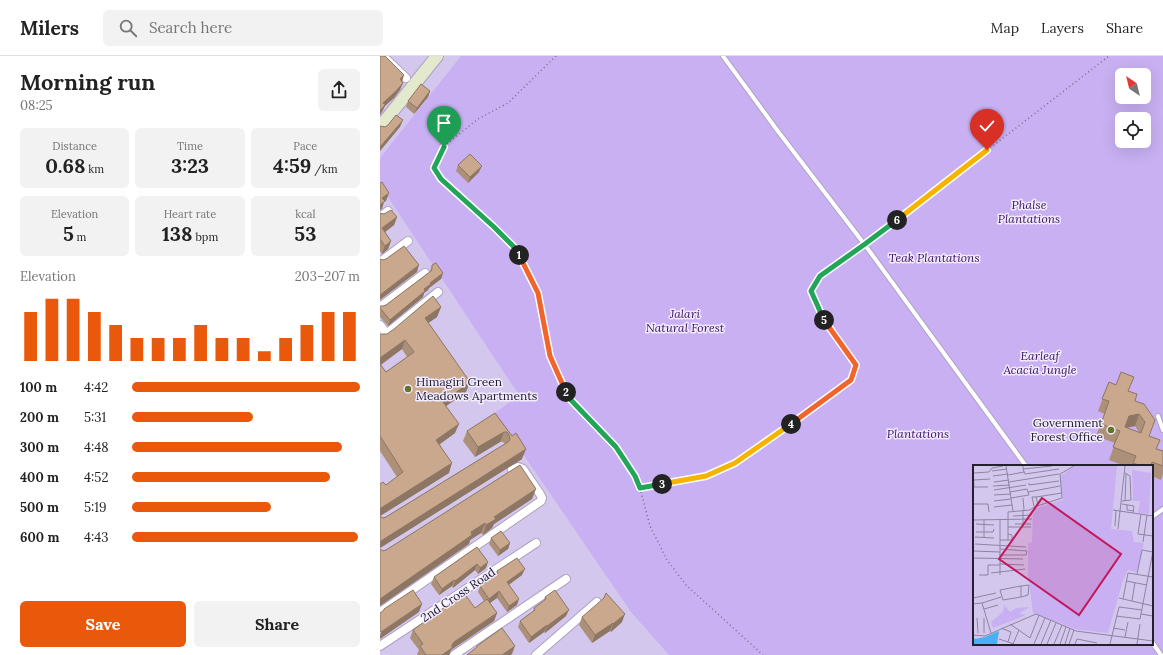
<!DOCTYPE html>
<meta charset="utf-8">
<style>
body{margin:0;font-family:Lora,serif;background:#f2f2f2;color:#222;height:100vh;display:flex;flex-direction:column;font-size:15px;white-space:nowrap}
*{box-sizing:border-box;margin:0}
p{font-size:13px;color:#767676}
.icon{flex:none;width:22px;height:22px;fill:none;stroke:currentColor;stroke-width:2;stroke-linecap:round;stroke-linejoin:round}
.map{position:relative;flex:1;overflow:hidden}
.panel{display:flex;flex-direction:column;background:#fff;width:380px}
.panel>*{flex:none}
.needle{width:26px;rotate:325deg}
.buttons{position:absolute;left:735px;top:12px;display:grid;gap:8px}
.buttons a{display:grid;place-items:center;width:36px;height:36px;border-radius:6px;background:#fff;box-shadow:0 4px 16px #0002;font-size:20px}
.pin{position:absolute;display:grid;place-items:center;width:34px;height:34px;color:#fff;margin:-41px -17px;border-radius:50% 50% 50% 0;rotate:-45deg;box-shadow:0 0 4px #0007}
.pin .icon{rotate:45deg}
.km{position:absolute;width:20px;height:20px;margin:-10px;border-radius:50%;background:#222;color:#fff;font-size:11px;line-height:20px;text-align:center}
.round{display:grid;place-items:center;flex:none;width:42px;height:42px;border-radius:6px;background:#f2f2f2}
.headline{display:flex;align-items:center;justify-content:space-between;height:68px;padding:0 20px}
h1{font-size:22px;font-weight:700;line-height:30px}
.stats{display:grid;grid-template-columns:repeat(3,1fr);gap:6px;height:68px;padding:4px 20px}
.stats div{display:grid;align-content:center;border-radius:6px;background:#f2f2f2;text-align:center}
.stats b{font-size:20px;font-weight:700}
.stats small{font-size:11px;font-weight:400}
.stats p{font-size:11px}
.chart{height:112px;padding:8px 20px}
.chart p{display:flex;justify-content:space-between}
.chart svg{width:100%;height:72px;margin-top:4px;stroke:#ea580c;stroke-width:6}
.action{display:flex;gap:8px;margin-top:auto;padding:8px 20px}
.action a{flex:1;height:46px;border-radius:6px;background:#ea580c;color:#fff;font-size:16px;font-weight:700;line-height:46px;text-align:center}
.action a+a{background:#f2f2f2;color:#222}
ul{padding:0 20px;list-style:none;font-size:13px}
li{display:grid;grid-template-columns:64px 48px 1fr;align-items:center;height:30px}
li i{height:10px;border-radius:5px;background:#ea580c}
header{display:flex;align-items:center;gap:24px;box-sizing:border-box;height:56px;padding:0 20px;background:#fff;border-bottom:1px solid #e0e0e0}
header strong{font-size:19px}
nav{display:flex;gap:22px;margin-inline-start:auto;font-size:14px}
.search{width:280px;height:36px;background:#f2f2f2;display:flex;align-items:center;gap:10px;box-sizing:border-box;padding:0 14px;border-radius:6px;color:#767676;font-size:15px}
main{display:flex;flex:1;min-height:0}
.map>svg:first-child{display:block}
.green{fill:#c8b0f2;fill-rule:evenodd}
.lines{fill:none;stroke-linecap:round;stroke-linejoin:round}
.lane-casing{stroke:#aea0c5;stroke-width:6}
.street-casing{stroke:#aea0c5;stroke-width:10}
.secondary-casing{stroke:#aea0c5;stroke-width:14}
.path{stroke:#797089;stroke-width:1.5;stroke-dasharray:1 3;stroke-linecap:butt}
.lane{stroke:#fff;stroke-width:4}
.street{stroke:#fff;stroke-width:8}
.secondary{stroke:#e2e9cd;stroke-width:12}
.wall{fill:#ad9079;fill-rule:evenodd}
.shaded-wall{fill:#8d7663}
.building{fill:#c9a88d;stroke:#8d7663;fill-rule:evenodd}
.split-1-casing{stroke:#fff;stroke-width:8}
.split-2-casing{stroke:#fff;stroke-width:8}
.split-3-casing{stroke:#fff;stroke-width:8}
.split-4-casing{stroke:#fff;stroke-width:8}
.split-5-casing{stroke:#fff;stroke-width:8}
.split-6-casing{stroke:#fff;stroke-width:8}
.split-7-casing{stroke:#fff;stroke-width:8}
.split-1{stroke:#22a559;stroke-width:5}
.split-2{stroke:#f0652b;stroke-width:5}
.split-3{stroke:#22a559;stroke-width:5}
.split-4{stroke:#f5b400;stroke-width:5}
.split-5{stroke:#f0652b;stroke-width:5}
.split-6{stroke:#22a559;stroke-width:5}
.split-7{stroke:#f5b400;stroke-width:5}
.poi-dot{fill:#627524;stroke:#f2ebff;stroke-width:1.5}
.labels{text-anchor:middle;stroke-width:3;stroke-linejoin:round;paint-order:stroke}
.park-label{font-size:12px;font-style:italic;fill:#390f62;stroke:#f2ebff}
.poi-label{font-size:12px;fill:#25202e;stroke:#f2ebff;text-anchor:start}
.street-label{font-size:12px;fill:#25202e;stroke:#f2ebff}
.inset-road{fill:none;stroke:#8e84a1;stroke-width:1}
.view{fill:#c2185b;fill-opacity:0.15;stroke:#c2185b;stroke-width:2}
.inset-edge{fill:none;stroke:#25202e;stroke-width:2}
</style>
<header>
<strong>Milers</strong>
<div class="search"><svg class="icon" aria-label="search" viewBox="0 0 24 24"><circle cx="10" cy="10" r="6"/><path d="M15 15l6 6"/></svg>Search here</div>
<nav><a>Map</a><a>Layers</a><a>Share</a></nav>
</header>
<main>
<section class="panel">
<div class="headline"><div><h1>Morning run</h1><p>08:25</p></div><a class="round"><svg class="icon" aria-label="share" viewBox="0 0 24 24"><path d="M12 15V3M7 8l5-5 5 5M5 13v7h14v-7"/></svg></a></div>
<div class="stats">
<div><p>Distance</p><b>0.68<small> km</small></b></div>
<div><p>Time</p><b>3:23</b></div>
<div><p>Pace</p><b>4:59<small> /km</small></b></div>
</div>
<div class="stats">
<div><p>Elevation</p><b>5<small> m</small></b></div>
<div><p>Heart rate</p><b>138<small> bpm</small></b></div>
<div><p>kcal</p><b>53</b></div>
</div>
<div class="chart"><p><span>Elevation</span>203–207 m</p>
<svg viewBox="0 0 160 44" preserveAspectRatio="none"><path d="M5 44V14M15 44V6M25 44V6M35 44V14M45 44V22M55 44V30M65 44V30M75 44V30M85 44V22M95 44V30M105 44V30M115 44V38M125 44V30M135 44V22M145 44V14M155 44V14"/></svg>
</div>
<ul>
<li><b>100 m</b>4:42<i style="width:100%"></i></li>
<li><b>200 m</b>5:31<i style="width:53%"></i></li>
<li><b>300 m</b>4:48<i style="width:92%"></i></li>
<li><b>400 m</b>4:52<i style="width:87%"></i></li>
<li><b>500 m</b>5:19<i style="width:61%"></i></li>
<li><b>600 m</b>4:43<i style="width:99%"></i></li>
</ul>
<div class="action"><a>Save</a><a>Share</a></div>
</section>
<div class="map">
<svg width="783" height="599" viewBox="0 0 783 599">
<rect width="100%" height="100%" fill="#d4c7ed"/>
<path class="green" d="M81 0H783V599H289L251 556 115 357 139 339 0 129V102ZM742 19H764V41H742ZM742 63H764V85H742ZM594 410H772V588H594Z"/>
<g class="lines">
<g class="lane-casing">
<g id="lane">
<path d="M343 0 397 74 485 189 646 410"/>
<path d="M778 360 783 374"/>
<path d="M772 461 783 453"/>
<path d="M772 586 781 599"/>
</g>
</g>
<g class="street-casing">
<g id="street">
<path d="M3 0 26 22"/>
<path d="M0 161 8 155"/>
<path d="M0 206 28 185"/>
<path d="M0 251 45 217"/>
<path d="M0 269 7 278"/>
<path d="M0 283 58 236"/>
<path d="M0 556 161 445 162 442 160 438 143 413 138 411 132 414"/>
<path d="M0 590 156 487"/>
<path d="M74 599 186 523"/>
<path d="M156 599 217 546"/>
</g>
</g>
<g class="secondary-casing">
<path id="secondary" d="M0 71 57 0"/>
</g>
<g class="path">
<path d="M176 0 128 47 98 63 63 91 54 112 61 123 114 171 135 191 158 237 169 300 188 341 213 368 236 391 255 420 260 432 270 470 287 504 306 529 383 599"/>
<path d="M490 185 729 0"/>
<path d="M260 432 326 420 355 407 471 324 476 309 442 262 431 235 440 220 479 193"/>
</g>
<use href="#lane" class="lane"/>
<use href="#street" class="street"/>
<use href="#secondary" class="secondary"/>
</g>
<g class="wall">
<path d="M50 35 48 41 34 58 26 51 28 45Z"/>
<path d="M78 109 99 116 88 127 76 115Z"/>
<path d="M0 157 17 161 14 169 5 176 11 185 8 193 2 198 0 195Z"/>
<path d="M52 209 63 217 61 223 49 232 48 234 44 237 43 241 8 270 0 261V250H3L6 249 50 216Z"/>
<path d="M61 251 57 261 48 267 86 336 66 350 75 377 60 388 69 417 0 460 6 429 17 421 0 395V279L7 278ZM22 293 27 301 6 316 1 309Z"/>
<path d="M729 326 749 335 755 345 764 348 769 380 777 393 783 395V418L781 424 772 420V410H745L729 404 735 387 716 380 725 358 718 355ZM755 370 759 376 747 372Z"/>
<path d="M115 357 132 380 142 403 0 492 1 461 3 462 6 461 125 388 123 386H120L95 401 83 385 87 375Z"/>
<path d="M152 443 114 468 112 472 103 479 101 477 90 484 89 488 3 495Z"/>
<path d="M111 482 130 487 128 493 118 500 109 488Z"/>
<path d="M97 491 106 512 98 518 95 514 73 532 72 530 59 539 51 528 54 521Z"/>
<path d="M117 515 142 519 129 529 137 549 127 556 117 542 110 547 117 557 114 565 71 594 69 599H38L37 598 39 594 30 582 33 574 95 552 104 545 98 536 100 530 115 519Z"/>
<path d="M165 541 186 560 165 577 164 576 149 587 138 571 140 565 153 556 154 552 164 545Z"/>
<path d="M202 561 242 566 231 576 230 575 212 587 199 569Z"/>
</g>
<g class="shaded-wall">
<path d="M24 19 22 26 20 23Z"/>
<path d="M23 27 20 34 14 42 5 50 2 56 0 59V55L3 47Z"/>
<path d="M50 35 48 41 34 58 37 52Z"/>
<path d="M23 64 20 71 0 95V91Z"/>
<path d="M102 110 99 116 88 127 90 121Z"/>
<path d="M9 137 6 145 4 146 2 153 0 154V148L2 142Z"/>
<path d="M17 161 14 169 0 180 2 172Z"/>
<path d="M11 185 8 193 2 198 5 190Z"/>
<path d="M39 209 37 216 0 244V239Z"/>
<path d="M63 217 61 223 49 232 48 234 44 237 43 241 8 270 10 264 50 227Z"/>
<path d="M61 251 57 261 41 272 45 262Z"/>
<path d="M25 284 22 293 0 309V302Z"/>
<path d="M90 326 86 336 59 355 63 346Z"/>
<path d="M759 358 755 370 744 372 749 360Z"/>
<path d="M79 368 75 377 53 393 56 384Z"/>
<path d="M124 376 120 386 95 401 98 391Z"/>
<path d="M146 393 142 403 0 492V486L1 485Z"/>
<path d="M72 407 69 417 0 460V453L1 452Z"/>
<path d="M156 433 152 443 114 468 112 472 103 479 106 469 114 461Z"/>
<path d="M105 467 101 477 90 484 89 488 0 550V543L91 476Z"/>
<path d="M130 487 128 493 118 500 120 494Z"/>
<path d="M108 506 106 512 98 518 100 512Z"/>
<path d="M97 508 95 514 73 532 75 525Z"/>
<path d="M145 513 142 519 124 532 127 526Z"/>
<path d="M74 524 72 530 59 539 62 533Z"/>
<path d="M119 535 117 542 107 549 109 543Z"/>
<path d="M139 543 137 549 127 556 129 550Z"/>
<path d="M42 548 39 556 0 583V580L1 576Z"/>
<path d="M189 554 186 560 165 577 167 570Z"/>
<path d="M117 557 114 565 71 594 69 599H62L74 586Z"/>
<path d="M245 558 242 566 231 576 233 568Z"/>
<path d="M233 567 230 575 212 587 215 579Z"/>
<path d="M167 569 164 576 149 587 151 581Z"/>
<path d="M135 590 132 598 131 599H122Z"/>
</g>
<g class="building">
<path d="M0 0H5L24 19 20 23 23 27 16 35 3 47 5 49 0 55Z"/>
<path d="M41 28 50 35 37 52 28 45Z"/>
<path d="M16 59 23 64 0 91V70L5 71 8 69Z"/>
<path d="M90 98 102 110 90 121 78 109Z"/>
<path d="M2 126 9 137 2 142 5 145 0 149V127Z"/>
<path d="M11 154 17 161 2 172 11 185 5 190 0 183V157L4 158Z"/>
<path d="M24 190 39 209 0 239V203L3 204 6 203Z"/>
<path d="M56 207 63 217 50 227 51 228 44 233 45 235 10 264 0 252V250H3L6 249 51 215 52 213V209Z"/>
<path d="M53 240 61 251 45 262 90 326 63 346 79 368 56 384 72 407 1 452 0 453V428L3 426 6 429 23 416 0 380V308L6 316 34 296 25 284 0 302V279L1 278H7L14 273Z"/>
<path d="M741 316 754 321 748 335 757 338 755 345 764 348 775 364 769 380 780 384 776 393 783 395V410L772 406 771 410H761L753 407 756 400 733 391 740 375 721 368 729 345 722 343 729 326 736 329ZM759 358 765 366 761 377 745 371 749 360Z"/>
<path d="M115 357 132 380 136 377 146 393 1 485 0 486V460L1 461 3 462 6 461 128 386 130 384 129 379 127 376H124L98 391 87 375Z"/>
<path d="M140 409 156 433 114 461 116 463 106 469 105 467 91 476 92 479 0 543V493L3 495 6 494Z"/>
<path d="M121 475 130 487 120 494 111 482Z"/>
<path d="M97 491 108 506 100 512 97 508 75 525 74 524 62 533 54 521Z"/>
<path d="M137 502 145 513 127 526 139 543 129 550 119 535 109 543 100 530 118 517 117 515Z"/>
<path d="M33 534 42 548 1 576 0 574V557L4 554V553Z"/>
<path d="M175 534 189 554 167 570V569L151 581 140 565 155 554 154 552 166 543 165 541Z"/>
<path d="M84 537 95 552 107 543 117 557 74 586 72 589V592L62 599H46L40 590 43 588 33 574Z"/>
<path d="M226 537 245 558 233 568V567L215 579 202 561 224 542Z"/>
<path d="M122 572 135 590 122 599H87L97 591V590Z"/>
</g>
<g class="lines">
<g class="split-1-casing">
<path id="split-1" d="M64 91 54 112 61 123 114 171 134 191 139 199"/>
</g>
<g class="split-2-casing">
<path id="split-2" d="M139 199 158 237 170 300 186 336"/>
</g>
<g class="split-3-casing">
<path id="split-3" d="M186 336 188 341 236 391 255 420 260 432 282 428"/>
</g>
<g class="split-4-casing">
<path id="split-4" d="M282 428 326 420 355 407 411 368"/>
</g>
<g class="split-5-casing">
<path id="split-5" d="M411 368 471 324 476 309 444 264"/>
</g>
<g class="split-6-casing">
<path id="split-6" d="M444 264 431 235 440 220 485 188 517 164"/>
</g>
<g class="split-7-casing">
<path id="split-7" d="M517 164 607 94"/>
</g>
<use href="#split-1" class="split-1"/>
<use href="#split-2" class="split-2"/>
<use href="#split-3" class="split-3"/>
<use href="#split-4" class="split-4"/>
<use href="#split-5" class="split-5"/>
<use href="#split-6" class="split-6"/>
<use href="#split-7" class="split-7"/>
</g>
<g class="poi-dot">
<circle cx="28" cy="333" r="4"/>
<circle cx="731" cy="374" r="4"/>
</g>
<g class="labels">
<g class="park-label">
<text x="649" y="153">Phalse<tspan x="649" dy="14">Plantations</tspan></text>
<text x="554" y="206">Teak Plantations</text>
<text x="305" y="262">Jalari<tspan x="305" dy="14">Natural Forest</tspan></text>
<text x="660" y="304">Earleaf<tspan x="660" dy="14">Acacia Jungle</tspan></text>
<text x="538" y="382">Plantations</text>
</g>
<g class="poi-label">
<text x="36" y="330">Himagiri Green<tspan x="36" dy="14">Meadows Apartments</tspan></text>
<text x="723" y="371" text-anchor="end">Government<tspan x="723" dy="14">Forest Office</tspan></text>
</g>
<g class="street-label">
<text transform="translate(78 539) rotate(-34)" y="4">2nd Cross Road</text>
</g>
</g>
<g transform="translate(593 409)">
<rect width="180" height="180" fill="#d4c7ed"/>
<path d="M102 1H144L138 64 159 66 161 77 171 78 164 107 155 105 150 115 135 168 102 164 60 148 55 108V78L59 77 60 44 90 35 87 11ZM159 5 178 8 176 49 165 48 167 36H160ZM31 140 37 147 43 143 57 142 48 147 47 149H52L51 151 20 163 18 157 30 147Z" fill="#c8b0f2"/>
<path d="M26 166 24 179H0V171L2 174 12 172Z" fill="#4ab0f4"/>
<path class="inset-road" d="M0 1 1 22M33 1 40 46M50 1V4L79 1M50 4 52 9 86 4M19 6 34 4M0 8 16 7 19 3 30 1M35 10 51 7M20 11 35 9M1 15 17 14M21 17 36 15M36 17 86 9M56 18V20L86 16M20 21 37 20M0 22H15M21 25 53 20M37 27 54 24 56 30 38 33M55 27 87 21M21 30 38 29M50 33 51 45M21 36 38 34M149 36 158 35 157 11 152 8M152 36 153 9M0 39H15L16 47M149 39 161 41 160 48M65 40 63 32 89 28M154 40V45L161 46M61 41 59 32H63M21 42 39 40M140 45 180 51M50 46V62M168 49 165 69 180 71M40 51 59 50M11 54V73M27 54V110M0 55 59 54M3 59 21 60M42 59H58M142 61 143 45M35 62H58M145 64 152 1M3 67H20L21 64M2 72 21 73M27 75H39V70L35 69M35 75V47L57 45 61 42 89 33 87 9 101 1M170 77 174 50M2 79 53 82M1 86 27 87M26 90H53L54 86 27 84M0 93 50 94M27 99 51 100M18 108 52 104M164 109 169 85 180 87M6 110H15V100H27M153 116 174 120M48 132V121L27 125 30 135 48 132 55 130 56 120 48 121M0 133 23 128M146 133 180 141M150 134 155 108 180 112M159 136 162 117M9 138 28 132M0 139 9 138 18 168M11 144 25 140M168 149 180 151M143 151 167 154 180 86M4 153 5 168M11 153V168M37 159 57 173 66 150M28 163 38 167 35 177M140 163 152 165M0 170 12 171 63 149 103 166 180 176 179 179M152 172 155 157M26 174 41 179M40 179 46 165M61 179 72 153M68 179 78 155M74 179 83 158M81 179 89 160M87 179 93 162M92 179 97 163M96 179 101 165M102 179 104 174 124 178M137 179 146 142 169 145M164 179 167 159"/>
<path class="view" d="M69 33 148 89 106 150 26 94Z"/>
<rect width="180" height="180" class="inset-edge"/>
</g>
</svg>
<div class="buttons">
<a><svg class="needle" viewBox="-14 -14 28 28"><path d="M0-13l5 13h-10z" fill="#e53935"/><path d="M0 13l5-13h-10z" fill="#767676"/></svg></a>
<a><svg class="icon" aria-label="locate" viewBox="0 0 24 24"><circle cx="12" cy="12" r="6"/><path d="M12 2v4M12 18v4M2 12h4M18 12h4"/></svg></a>
</div>
<div class="pin" style="left:64px;top:91px;background:#1e9e55"><svg class="icon" aria-label="arrive" viewBox="0 0 24 24"><path d="M6 21V4h12l-3 4 3 4H6"/></svg></div>
<div class="pin" style="left:607px;top:94px;background:#d93025"><svg class="icon" aria-label="check" viewBox="0 0 24 24"><path d="M5 12l5 5 9-10"/></svg></div>
<b class="km" style="left:139px;top:199px">1</b>
<b class="km" style="left:186px;top:336px">2</b>
<b class="km" style="left:282px;top:428px">3</b>
<b class="km" style="left:411px;top:368px">4</b>
<b class="km" style="left:444px;top:264px">5</b>
<b class="km" style="left:517px;top:164px">6</b>
</div>
</main>
